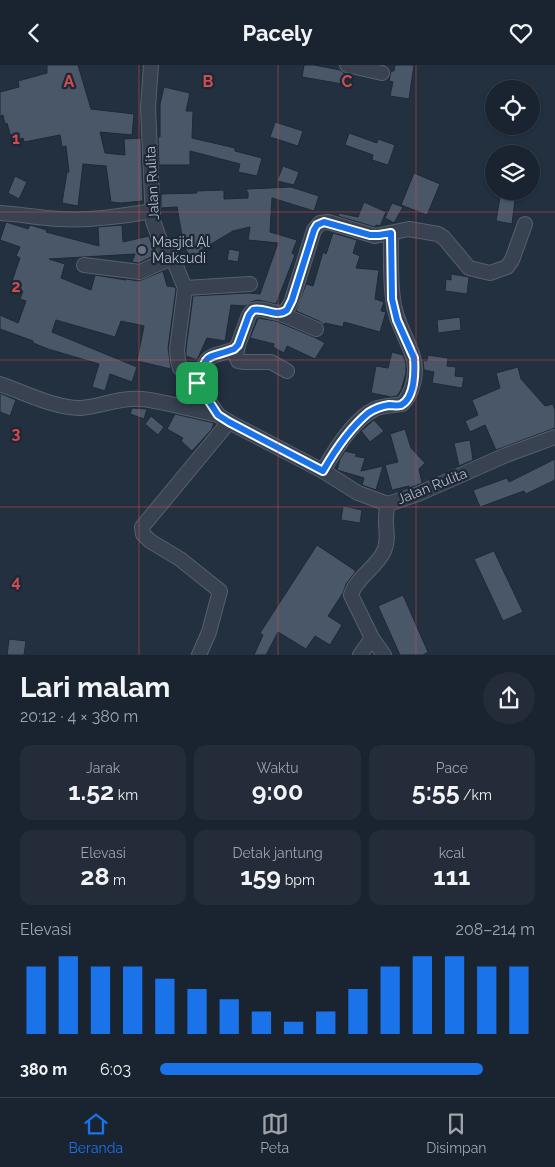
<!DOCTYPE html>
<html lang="id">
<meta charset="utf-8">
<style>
body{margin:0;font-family:Raleway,sans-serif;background:#232c38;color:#f1f3f6;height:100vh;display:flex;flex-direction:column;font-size:19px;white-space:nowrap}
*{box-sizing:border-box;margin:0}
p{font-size:16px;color:#9fa4ab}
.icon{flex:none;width:28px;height:28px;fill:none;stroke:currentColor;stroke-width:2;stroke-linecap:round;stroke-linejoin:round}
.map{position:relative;height:590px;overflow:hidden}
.side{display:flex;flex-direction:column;background:#1a2430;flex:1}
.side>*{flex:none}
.fabs{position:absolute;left:485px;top:15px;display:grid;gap:10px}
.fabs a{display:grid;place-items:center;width:55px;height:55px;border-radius:50%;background:#1a2430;box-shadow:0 1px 4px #0004,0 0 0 1px #38414c;font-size:25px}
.pin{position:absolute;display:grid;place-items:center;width:42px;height:42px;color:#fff;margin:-21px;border-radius:10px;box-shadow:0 2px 8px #0006}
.round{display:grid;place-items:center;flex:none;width:52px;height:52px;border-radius:26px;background:#232c38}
.overview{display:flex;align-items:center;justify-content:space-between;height:85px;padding:0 20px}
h1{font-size:28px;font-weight:700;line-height:38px}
.figures{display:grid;grid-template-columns:repeat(3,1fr);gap:8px;height:85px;padding:5px 20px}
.figures div{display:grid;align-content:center;border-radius:12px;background:#232c38;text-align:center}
.figures b{font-size:25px;font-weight:700}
.figures small{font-size:14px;font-weight:400}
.figures p{font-size:14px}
.chart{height:140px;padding:10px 20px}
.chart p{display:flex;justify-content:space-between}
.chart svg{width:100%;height:90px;margin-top:5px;stroke:#1a73e8;stroke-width:6}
ul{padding:0 20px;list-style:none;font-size:16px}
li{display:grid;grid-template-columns:80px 60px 1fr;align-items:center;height:38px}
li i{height:12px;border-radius:6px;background:#1a73e8}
header{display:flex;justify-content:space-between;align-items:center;height:65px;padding:0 20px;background:#1a2430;font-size:22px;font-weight:700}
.tab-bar{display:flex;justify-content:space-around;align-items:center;height:70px;border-top:1px solid #38414c;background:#1a2430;font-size:14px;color:#9fa4ab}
.tab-bar a{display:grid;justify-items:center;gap:2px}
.tab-bar .active{color:#1a73e8}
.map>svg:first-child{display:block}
.building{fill:#495769;stroke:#1f2937}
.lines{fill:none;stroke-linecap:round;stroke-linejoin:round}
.minor-casing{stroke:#56606d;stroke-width:16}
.minor{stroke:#384250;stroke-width:14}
.route-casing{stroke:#fff;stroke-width:10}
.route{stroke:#1a73e8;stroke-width:6}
.grid{fill:none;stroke:#ce4d50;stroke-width:1;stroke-opacity:0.55}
.worship-dot{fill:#6b7280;stroke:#1d2735;stroke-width:2}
.labels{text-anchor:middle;stroke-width:4.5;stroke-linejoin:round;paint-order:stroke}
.street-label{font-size:14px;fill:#b4bdca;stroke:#1d2735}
.poi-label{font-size:14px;fill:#b4bdca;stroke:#1d2735;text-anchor:start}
.grid-label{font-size:16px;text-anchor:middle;font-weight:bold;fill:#ce4d50;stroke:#1d2735;stroke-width:4.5;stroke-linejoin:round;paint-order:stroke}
</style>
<header><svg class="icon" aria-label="back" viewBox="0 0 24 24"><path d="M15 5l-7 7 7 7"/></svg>Pacely<svg class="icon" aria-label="heart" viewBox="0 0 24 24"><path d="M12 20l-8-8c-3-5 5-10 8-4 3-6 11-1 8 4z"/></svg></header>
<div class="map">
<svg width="555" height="590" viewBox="0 0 555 590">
<rect width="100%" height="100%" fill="#233040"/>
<g class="building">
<path d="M47 0H78L91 44 134 49 132 70 100 67 105 88 125 90 124 74 141 73 143 136 121 138 111 137 106 101 83 99 78 141 62 138 67 107H69L66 81 62 82 60 70 24 77 23 73 12 76 7 58 5 59 3 50 0 51V27L19 22 18 16 47 8Z"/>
<path d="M304 0H314L340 5 344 8 342 19 302 12Z"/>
<path d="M395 0H414L409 34 390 31 393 17 389 16 391 6H394Z"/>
<path d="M164 22 190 28 186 46H193L192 73 235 83V86L262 93 257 111 238 107 240 99 190 86V100H159L158 72H160V39Z"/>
<path d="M275 57 303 66 298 81 270 72Z"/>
<path d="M349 68 377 78 378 74 395 80 388 100 372 95 373 90 345 80Z"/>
<path d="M283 101 299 107 294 120 277 116Z"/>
<path d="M414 108 440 119 427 150 401 140Z"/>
<path d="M15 111 27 117 19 134 8 128Z"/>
<path d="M291 122 319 131 314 146 272 133 270 167 297 175 292 188 295 190 276 239 258 235 251 237 245 241 231 240 225 276 207 273 197 295 186 291V284L193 231 249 228 260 229 278 178 248 175 250 162 233 166 201 185 202 187 191 193 179 173 182 171 177 142 161 143V129L197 128 196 126 224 125V134L248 133V127L246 126 247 124Z"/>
<path d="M501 126H516L512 159 496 156Z"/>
<path d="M364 137 386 147 380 161 376 160 375 162 338 151 339 148 358 152Z"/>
<path d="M392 138 403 142 394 158 385 153Z"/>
<path d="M6 157 28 164 30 160 47 165 46 167 99 181 98 162 122 160 123 177 149 171 155 190 139 198 132 197 135 189 49 194 65 199 61 213 91 225 95 210 126 215V214L139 216 163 206 167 221 175 222 176 224 168 283 171 304 137 296 144 261 121 256 115 272 56 255 52 267 137 302 132 317 110 309 105 326 92 322 99 299 48 284 33 278V276L0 264V250L18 258 26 236 20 234 23 226 10 222 20 193 16 191 20 182 0 175Z"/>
<path d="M333 168 357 175 353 188 360 191 356 203 379 205 375 234 384 237 381 246 386 247 380 267 344 257 343 262 325 258 324 260 319 256 296 246 306 219 313 221 323 187 326 189Z"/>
<path d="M229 184 240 186 238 197 227 195Z"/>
<path d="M451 209 469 212 467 229 445 226 446 214 451 215Z"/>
<path d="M460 252 461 265 438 268 437 255Z"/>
<path d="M258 253 276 256 316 273 325 278 315 294 287 281 284 288 273 282 274 279 250 273Z"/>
<path d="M392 287 403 290 406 299V308L401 325 397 331 391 332 371 328 376 301 388 303Z"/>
<path d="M428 290 448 293 447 301 456 302 455 311 464 312 462 323 432 318 434 307 424 305 423 295 427 296Z"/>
<path d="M518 302 521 314 545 341 553 339 555 345V363L496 385 485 360 470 367 465 356 478 350 472 335 500 323 496 308Z"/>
<path d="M0 328 16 335 10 351 0 347Z"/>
<path d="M132 343 147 344 144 354 130 349Z"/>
<path d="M175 349 214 358 212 364 192 386 181 376 183 373 167 364Z"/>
<path d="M151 351 164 362 158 370 145 359Z"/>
<path d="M374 355 384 366 370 377 361 366Z"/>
<path d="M405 364 411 383 425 398 419 404 422 418 409 423V421L392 425 385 400 398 397 390 369Z"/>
<path d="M470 375 473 395 459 401 454 378Z"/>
<path d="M345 386 357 389 355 391 365 393 361 406 383 401 376 425 362 420 364 413 337 405 340 394Z"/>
<path d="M555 394V415L526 429 524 426 480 442 473 425 507 413 509 417Z"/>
<path d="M343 441 362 445 360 458 341 455Z"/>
<path d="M317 480 356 506 346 519 343 528 328 551 342 560 330 580 315 571 306 584 278 567 266 590H254L263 570 260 568Z"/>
<path d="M494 486 523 547 503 556 474 494Z"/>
<path d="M403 530 428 587 423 590H400L378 541Z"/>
<path d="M9 574 26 576 24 590H7Z"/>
</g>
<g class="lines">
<g class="minor-casing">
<g id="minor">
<path d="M151 0 148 43 153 156 161 178 176 201 185 223 177 284 178 296 180 303 197 318 218 350 229 357 323 406 358 428 388 439 418 429 506 390 555 372"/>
<path d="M347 0 382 8"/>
<path d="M0 148C20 149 39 153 59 154 90 156 122 151 153 146"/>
<path d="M84 200 140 207 171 193"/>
<path d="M185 223 250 219"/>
<path d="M279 248 316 264"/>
<path d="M238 280 236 291 238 296 243 297H271L287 306"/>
<path d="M197 318C208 287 206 294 235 284L238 280 249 250 253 245C270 240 282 260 292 235L314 165 320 158 328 157 375 171 409 164 438 169 444 173 469 203 490 208 507 202 512 195 525 159"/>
<path d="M0 319C23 327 57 344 81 343 102 341 121 332 142 334 167 337 193 345 218 350"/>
<path d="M323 406C334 386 354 354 375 344 384 340 393 341 402 339 413 329 418 306 413 292 407 272 395 256 393 234 390 212 391 190 391 168"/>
<path d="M199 590 209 567 220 526 180 494 150 476 143 469 142 462 229 357"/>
<path d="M360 590 372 573"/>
<path d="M384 590 372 573 351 530C355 514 377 502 384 486 391 471 382 457 388 439"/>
</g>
</g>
<use href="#minor" class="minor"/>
</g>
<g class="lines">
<g class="route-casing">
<path id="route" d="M324 157 370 170H379L391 168 392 234 397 255 414 293C415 306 415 333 401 340 397 341 393 340 389 340 382 341 374 344 368 348 349 364 335 385 323 406L229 357 218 350 197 318C208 285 205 295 234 284L238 280 249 250 253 245C265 242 276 253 287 245L292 235 314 165 317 160Z"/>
</g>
<use href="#route" class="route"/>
</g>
<path class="grid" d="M139 0V590M278 0V590M416 0V590M0 147H555M0 295H555M0 442H555"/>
<circle class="worship-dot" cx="142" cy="185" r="5"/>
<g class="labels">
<g class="street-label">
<text transform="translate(152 118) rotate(-93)" y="5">Jalan Rulita</text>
<text transform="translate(432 421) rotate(-22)" y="5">Jalan Rulita</text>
</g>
<g class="poi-label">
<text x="152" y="182">Masjid Al<tspan x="152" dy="16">Maksudi</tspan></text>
</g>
</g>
<g class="grid-label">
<text x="69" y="22">A</text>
<text x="208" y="22">B</text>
<text x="347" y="22">C</text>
<text x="16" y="79">1</text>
<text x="16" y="227">2</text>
<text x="16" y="374">3</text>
<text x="16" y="522">4</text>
</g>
</svg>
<div class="fabs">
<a><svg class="icon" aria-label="locate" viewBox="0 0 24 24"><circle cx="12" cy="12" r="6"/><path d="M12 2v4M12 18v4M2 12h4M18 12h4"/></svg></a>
<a><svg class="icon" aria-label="layers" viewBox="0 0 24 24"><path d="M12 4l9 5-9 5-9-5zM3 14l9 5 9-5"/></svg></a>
</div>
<div class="pin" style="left:197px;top:318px;background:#1e9e55"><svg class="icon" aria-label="arrive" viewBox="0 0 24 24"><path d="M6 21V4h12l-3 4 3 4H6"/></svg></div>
</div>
<section class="side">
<div class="overview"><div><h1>Lari malam</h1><p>20:12 · 4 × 380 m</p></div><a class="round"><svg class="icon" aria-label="share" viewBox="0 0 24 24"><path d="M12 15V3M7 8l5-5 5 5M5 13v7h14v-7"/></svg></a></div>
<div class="figures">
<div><p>Jarak</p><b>1.52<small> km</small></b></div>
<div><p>Waktu</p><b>9:00</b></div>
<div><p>Pace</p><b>5:55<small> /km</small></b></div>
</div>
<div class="figures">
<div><p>Elevasi</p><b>28<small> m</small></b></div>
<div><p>Detak jantung</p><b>159<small> bpm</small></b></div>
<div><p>kcal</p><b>111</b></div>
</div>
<div class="chart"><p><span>Elevasi</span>208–214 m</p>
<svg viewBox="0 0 160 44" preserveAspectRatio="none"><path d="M5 44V11M15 44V6M25 44V11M35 44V11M45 44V17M55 44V22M65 44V27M75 44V33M85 44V38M95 44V33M105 44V22M115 44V11M125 44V6M135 44V6M145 44V11M155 44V11"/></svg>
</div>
<ul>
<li><b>380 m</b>6:03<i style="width:86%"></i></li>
</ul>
</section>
<nav class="tab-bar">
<a class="active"><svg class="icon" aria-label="home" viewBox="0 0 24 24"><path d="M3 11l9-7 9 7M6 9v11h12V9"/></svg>Beranda</a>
<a><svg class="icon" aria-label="map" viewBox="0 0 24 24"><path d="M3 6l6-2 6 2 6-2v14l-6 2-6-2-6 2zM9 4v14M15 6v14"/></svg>Peta</a>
<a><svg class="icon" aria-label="saved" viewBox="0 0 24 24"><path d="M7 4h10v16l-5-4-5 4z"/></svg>Disimpan</a>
</nav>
